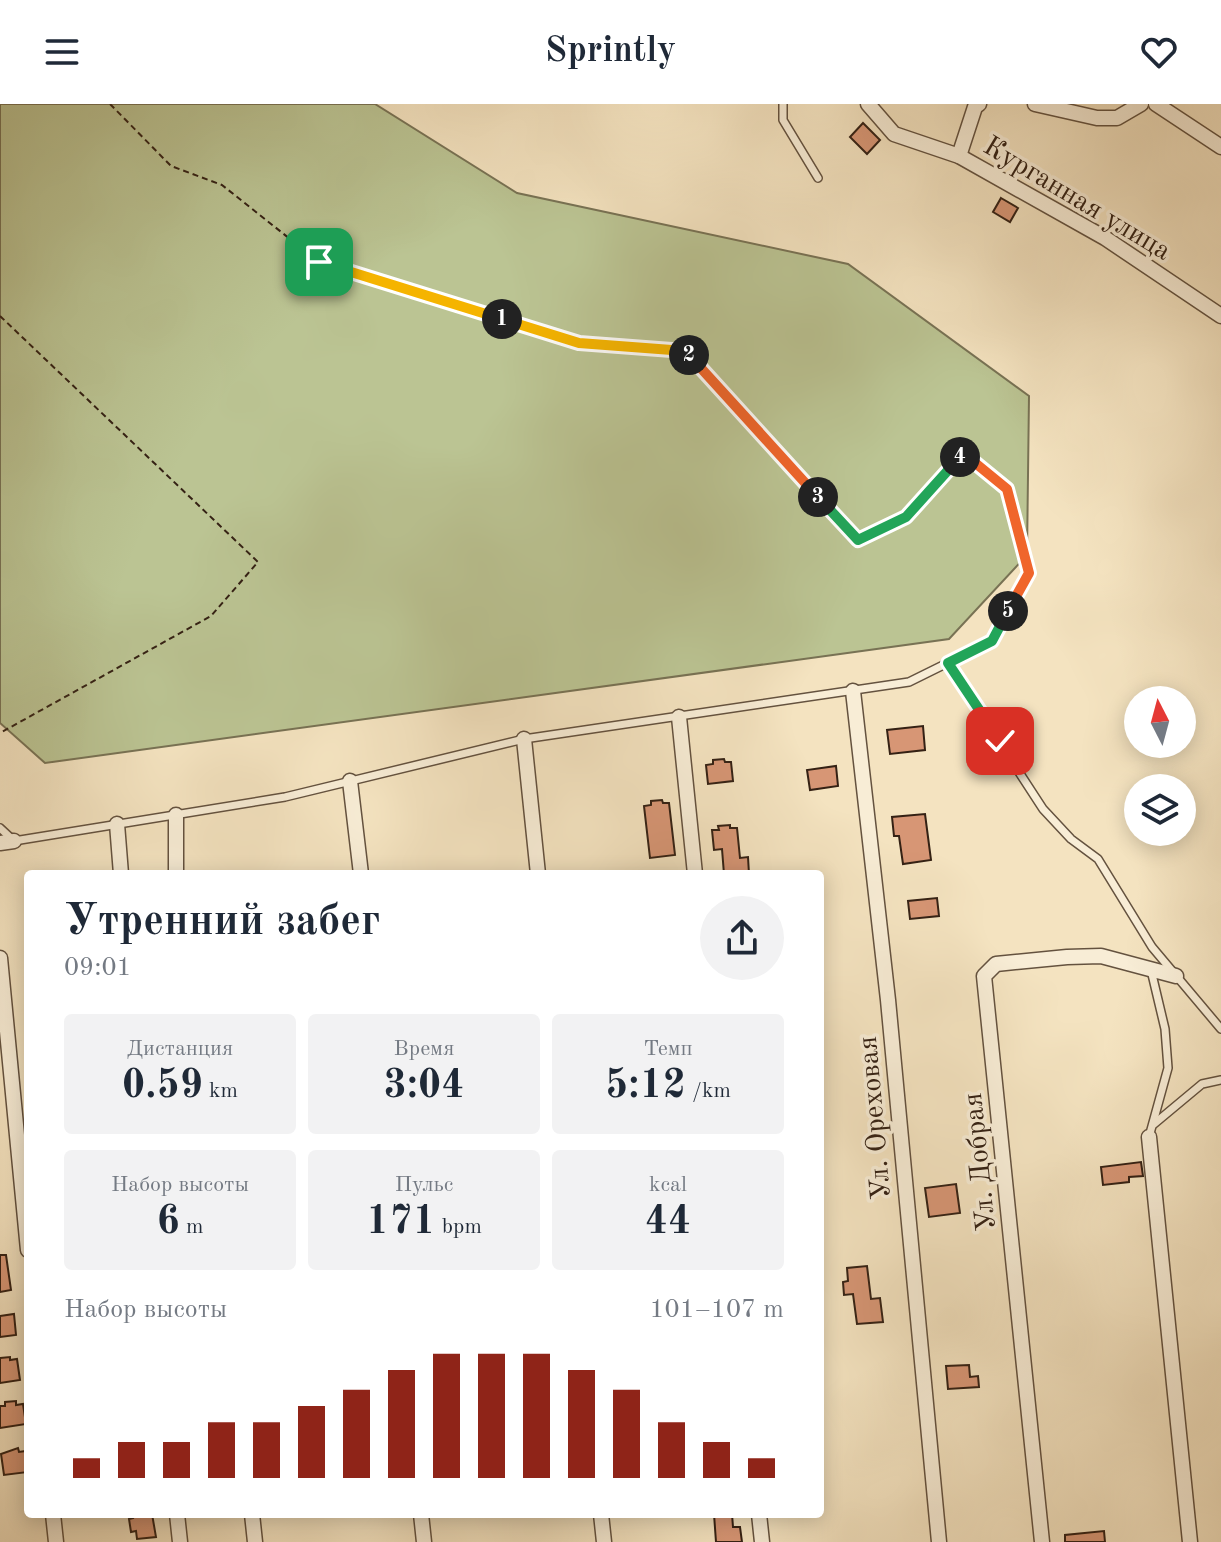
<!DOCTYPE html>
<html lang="ru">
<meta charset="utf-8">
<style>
body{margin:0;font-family:"Old Standard TT",serif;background:#f2f2f3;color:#1f2937;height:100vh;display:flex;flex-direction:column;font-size:30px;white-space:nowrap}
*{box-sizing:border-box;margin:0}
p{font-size:26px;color:#747a83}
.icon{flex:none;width:44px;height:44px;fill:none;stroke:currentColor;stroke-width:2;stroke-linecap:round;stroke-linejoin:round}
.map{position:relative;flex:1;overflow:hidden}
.side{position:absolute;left:24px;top:766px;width:800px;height:648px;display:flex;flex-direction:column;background:#fff;border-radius:8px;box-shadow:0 4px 20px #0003}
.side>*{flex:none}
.needle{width:52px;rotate:354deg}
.fabs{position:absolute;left:1124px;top:582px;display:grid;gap:16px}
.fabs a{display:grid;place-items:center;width:72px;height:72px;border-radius:50%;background:#fff;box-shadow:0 4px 20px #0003;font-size:40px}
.pin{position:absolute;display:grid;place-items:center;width:68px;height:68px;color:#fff;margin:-34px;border-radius:16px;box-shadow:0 4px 12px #0006}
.km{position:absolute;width:40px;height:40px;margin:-20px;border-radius:50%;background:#222;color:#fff;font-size:22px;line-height:40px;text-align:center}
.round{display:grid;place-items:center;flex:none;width:84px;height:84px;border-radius:42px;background:#f2f2f3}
.summary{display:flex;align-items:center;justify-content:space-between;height:136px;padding:0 40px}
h1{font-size:44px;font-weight:600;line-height:60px}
.figures{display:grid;grid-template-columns:repeat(3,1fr);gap:12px;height:136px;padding:8px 40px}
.figures div{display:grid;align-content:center;border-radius:8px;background:#f2f2f3;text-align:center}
.figures b{font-size:40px;font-weight:600}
.figures small{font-size:22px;font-weight:400}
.figures p{font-size:22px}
.chart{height:224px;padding:16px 40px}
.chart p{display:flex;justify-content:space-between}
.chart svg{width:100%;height:144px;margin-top:8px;stroke:#8f2418;stroke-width:6}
header{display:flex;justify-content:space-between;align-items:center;height:104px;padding:0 40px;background:#fff;font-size:36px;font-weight:600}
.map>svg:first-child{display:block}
.green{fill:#bbc493;stroke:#787254;stroke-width:2}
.building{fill:#d79675;stroke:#342114;stroke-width:2}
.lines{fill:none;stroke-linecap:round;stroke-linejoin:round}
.service-casing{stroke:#64523f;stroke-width:10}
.minor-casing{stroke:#64523f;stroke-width:17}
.path{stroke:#342114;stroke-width:2;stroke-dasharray:6 4;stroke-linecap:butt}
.service{stroke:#f8edd6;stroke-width:7}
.minor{stroke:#f8edd6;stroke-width:14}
.split-1-casing{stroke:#fff;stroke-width:16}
.split-2-casing{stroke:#fff;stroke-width:16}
.split-3-casing{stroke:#fff;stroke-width:16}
.split-4-casing{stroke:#fff;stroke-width:16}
.split-5-casing{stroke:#fff;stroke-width:16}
.split-6-casing{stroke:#fff;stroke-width:16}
.split-1{stroke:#f5b400;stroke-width:10}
.split-2{stroke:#f5b400;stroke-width:10}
.split-3{stroke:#f0652b;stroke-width:10}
.split-4{stroke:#22a559;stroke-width:10}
.split-5{stroke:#f0652b;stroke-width:10}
.split-6{stroke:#22a559;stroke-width:10}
.labels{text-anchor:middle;stroke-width:7;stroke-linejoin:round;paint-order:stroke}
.street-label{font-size:28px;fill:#342114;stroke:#f8edd6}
</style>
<header><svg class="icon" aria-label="menu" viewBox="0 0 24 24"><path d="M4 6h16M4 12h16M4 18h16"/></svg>Sprintly<svg class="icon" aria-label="heart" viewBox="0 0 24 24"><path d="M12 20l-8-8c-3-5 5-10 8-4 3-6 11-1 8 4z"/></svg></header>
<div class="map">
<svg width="1221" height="1438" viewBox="0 0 1221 1438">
<rect width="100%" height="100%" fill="#f4e3c0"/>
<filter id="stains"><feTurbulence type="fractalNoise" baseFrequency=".0025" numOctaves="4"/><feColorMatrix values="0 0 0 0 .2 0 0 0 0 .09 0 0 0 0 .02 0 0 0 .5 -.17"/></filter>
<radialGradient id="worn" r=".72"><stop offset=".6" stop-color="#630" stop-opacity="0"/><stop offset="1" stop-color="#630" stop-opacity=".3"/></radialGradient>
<path class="green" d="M0 0H375L517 89 848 160 1029 292 1027 451 949 535 45 659 0 619Z"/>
<g class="building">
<path d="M863 19 880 36 867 50 850 33Z"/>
<path d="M1001 94 1018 104 1010 118 993 108Z"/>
<path d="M923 622 925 646 890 650 887 626Z"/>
<path d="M724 655 725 658H731L733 677 708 680 706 661 713 660V656Z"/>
<path d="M836 662 838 682 810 686 807 666Z"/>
<path d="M662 696 663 699H669L675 751 650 754 644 702 651 701V697Z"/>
<path d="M925 710 931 756 903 760 899 732H894L892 713Z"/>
<path d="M730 721V724H737L740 754 748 753 749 770H724L722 745 714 746 712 726H719L718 722Z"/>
<path d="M937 794 939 812 910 815 908 797Z"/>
<path d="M1141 1058 1143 1072 1129 1073V1078L1103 1081 1101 1063Z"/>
<path d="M956 1080 960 1109 929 1113 925 1084Z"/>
<path d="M0 1151H6L11 1186 0 1188Z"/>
<path d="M867 1162 871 1195 880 1194 883 1218 857 1220 853 1190 844 1191 843 1178 848 1177 847 1164Z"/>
<path d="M14 1210 16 1231 0 1233V1212Z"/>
<path d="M10 1253V1256L17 1255 20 1276 0 1279V1254Z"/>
<path d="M969 1261 970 1273 978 1272 979 1283 948 1285 946 1262Z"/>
<path d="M16 1297V1301L23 1300 26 1320 0 1324V1302H5V1298Z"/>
<path d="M18 1344 19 1348 26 1347 28 1368 4 1371 1 1350Z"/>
<path d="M132 1410H152L156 1433 137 1435 136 1427 131 1428 129 1415 133 1414Z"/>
<path d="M714 1410H732L733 1423H740L742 1438H716Z"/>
<path d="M1104 1427 1105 1438H1065V1431Z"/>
</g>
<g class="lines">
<g class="service-casing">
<g id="service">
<path d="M783 0V16L818 74"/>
<path d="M948 559 1043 705 1071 735 1098 755 1152 843 1221 925"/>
<path d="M0 724 14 737 285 693 524 635 909 578 992 537"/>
<path d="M1154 1020 1202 980 1221 976"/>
<path d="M1149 1033 1168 964 1165 925 1151 866"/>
</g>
</g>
<g class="minor-casing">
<g id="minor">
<path d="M868 0 894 30 959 52 1105 134 1221 212"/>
<path d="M1035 0 1097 14H1117L1141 0"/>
<path d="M1156 0 1221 43"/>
<path d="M959 52 975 3 979 0"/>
<path d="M853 587 888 896 939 1438"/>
<path d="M679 613 695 770"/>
<path d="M524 635 538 770"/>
<path d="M350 677 361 770"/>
<path d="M176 711V770"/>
<path d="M117 720 121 770"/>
<path d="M0 739 14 737"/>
<path d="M0 854 28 1146"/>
<path d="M1149 1033 1190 1438"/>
<path d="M53 1410 56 1438"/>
<path d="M177 1410 180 1438"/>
<path d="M252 1410 255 1438"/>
<path d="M421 1410 424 1438"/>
<path d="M601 1410 604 1438"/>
<path d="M759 1410 762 1438"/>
<path d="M1042 1438 984 872 996 860 1067 853 1101 852 1176 872"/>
</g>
</g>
<g class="path">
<path d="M110 0 171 62 222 81 319 158 579 239 685 247 858 436 906 413 963 349 1007 385 1029 469 997 529"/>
<path d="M0 212 258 458 211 512 0 629"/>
</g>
<use href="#service" class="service"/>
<use href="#minor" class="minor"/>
</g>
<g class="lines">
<g class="split-1-casing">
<path id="split-1" d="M319 158 502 215"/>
</g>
<g class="split-2-casing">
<path id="split-2" d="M502 215 579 239 685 247 689 251"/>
</g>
<g class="split-3-casing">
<path id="split-3" d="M689 251 818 393"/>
</g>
<g class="split-4-casing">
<path id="split-4" d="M818 393 858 436 906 413 960 353"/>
</g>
<g class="split-5-casing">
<path id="split-5" d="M960 353 963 349 1007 385 1029 469 1008 507"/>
</g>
<g class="split-6-casing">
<path id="split-6" d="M1000 637 948 559 992 537 1008 507"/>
</g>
<use href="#split-1" class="split-1"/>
<use href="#split-2" class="split-2"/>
<use href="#split-3" class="split-3"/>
<use href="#split-4" class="split-4"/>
<use href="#split-5" class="split-5"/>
<use href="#split-6" class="split-6"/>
</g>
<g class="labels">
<g class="street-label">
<text transform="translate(1078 93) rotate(31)" y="10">Курганная улица</text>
<text transform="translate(873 1014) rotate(-95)" y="10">Ул. Ореховая</text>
<text transform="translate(978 1058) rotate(-96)" y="10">Ул. Добрая</text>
</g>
</g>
<rect width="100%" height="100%" filter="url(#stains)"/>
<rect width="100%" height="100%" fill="url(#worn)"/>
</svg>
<div class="fabs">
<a><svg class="needle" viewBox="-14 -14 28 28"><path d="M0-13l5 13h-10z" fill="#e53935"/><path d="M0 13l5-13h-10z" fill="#747a83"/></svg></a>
<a><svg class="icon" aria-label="layers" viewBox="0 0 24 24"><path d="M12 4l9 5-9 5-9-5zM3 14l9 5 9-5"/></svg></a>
</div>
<div class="pin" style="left:319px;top:158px;background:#1e9e55"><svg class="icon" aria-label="arrive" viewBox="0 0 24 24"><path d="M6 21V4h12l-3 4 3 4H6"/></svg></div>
<div class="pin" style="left:1000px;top:637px;background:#d93025"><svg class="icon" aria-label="check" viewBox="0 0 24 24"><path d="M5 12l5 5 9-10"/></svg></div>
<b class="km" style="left:502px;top:215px">1</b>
<b class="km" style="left:689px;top:251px">2</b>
<b class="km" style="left:818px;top:393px">3</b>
<b class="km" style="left:960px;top:353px">4</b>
<b class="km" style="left:1008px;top:507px">5</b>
<section class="side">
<div class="summary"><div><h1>Утренний забег</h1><p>09:01</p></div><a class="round"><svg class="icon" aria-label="share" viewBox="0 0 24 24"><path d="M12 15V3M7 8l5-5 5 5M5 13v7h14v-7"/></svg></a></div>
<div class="figures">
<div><p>Дистанция</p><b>0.59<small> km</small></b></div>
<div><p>Время</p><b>3:04</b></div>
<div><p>Темп</p><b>5:12<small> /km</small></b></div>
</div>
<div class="figures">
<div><p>Набор высоты</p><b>6<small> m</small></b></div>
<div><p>Пульс</p><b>171<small> bpm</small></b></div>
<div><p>kcal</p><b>44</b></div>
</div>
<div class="chart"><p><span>Набор высоты</span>101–107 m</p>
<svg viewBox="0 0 160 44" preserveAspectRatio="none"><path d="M5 44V38M15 44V33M25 44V33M35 44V27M45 44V27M55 44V22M65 44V17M75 44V11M85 44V6M95 44V6M105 44V6M115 44V11M125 44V17M135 44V27M145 44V33M155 44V38"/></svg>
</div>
</section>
</div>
